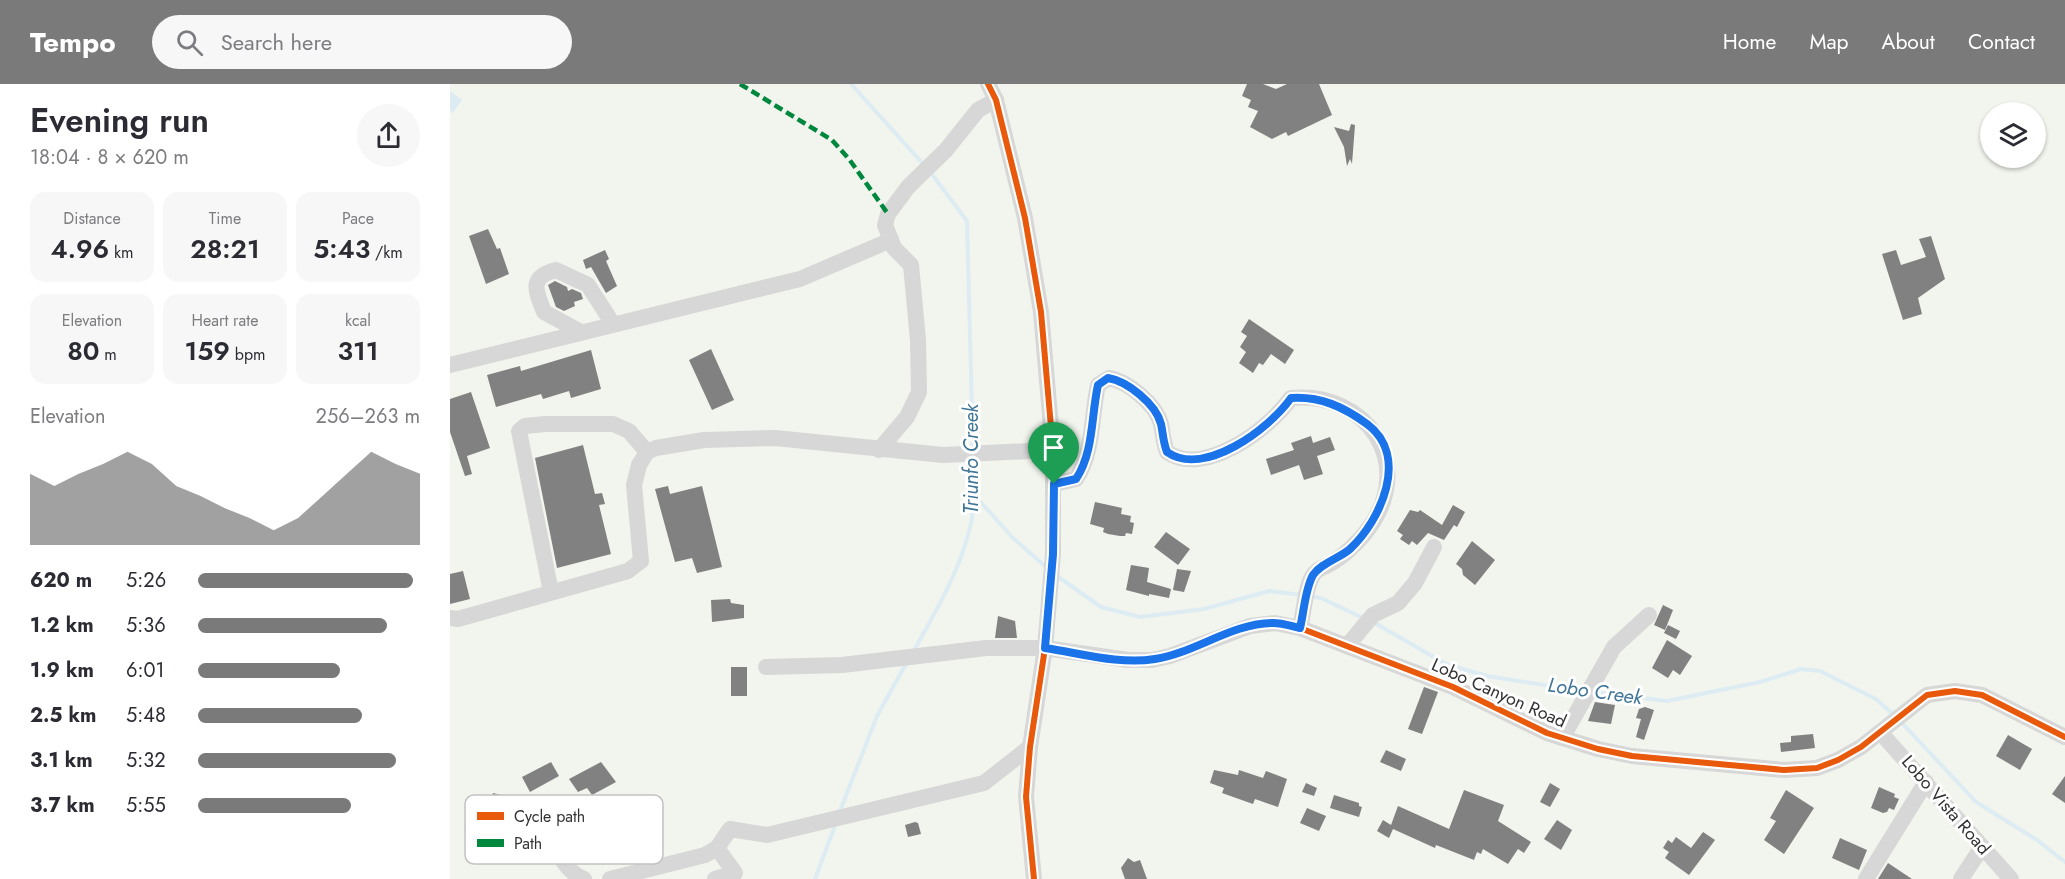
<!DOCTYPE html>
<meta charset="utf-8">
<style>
body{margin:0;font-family:Jost,sans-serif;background:#f7f7f7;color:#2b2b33;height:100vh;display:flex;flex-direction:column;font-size:22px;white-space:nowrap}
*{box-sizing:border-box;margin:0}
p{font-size:20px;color:#7c7c81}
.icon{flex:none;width:33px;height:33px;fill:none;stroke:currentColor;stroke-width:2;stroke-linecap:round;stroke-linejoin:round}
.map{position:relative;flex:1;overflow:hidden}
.drawer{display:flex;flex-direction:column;background:#fff;width:450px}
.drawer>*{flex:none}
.tools{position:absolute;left:1530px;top:18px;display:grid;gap:12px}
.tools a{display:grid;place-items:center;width:66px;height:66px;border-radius:50%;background:#fff;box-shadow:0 2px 4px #0004;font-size:30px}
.pin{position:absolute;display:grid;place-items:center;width:51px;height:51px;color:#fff;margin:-62px -26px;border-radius:50% 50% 50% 0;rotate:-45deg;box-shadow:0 0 6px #0007}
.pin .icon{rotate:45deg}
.round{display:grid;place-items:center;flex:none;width:63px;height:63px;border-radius:32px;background:#f7f7f7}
.summary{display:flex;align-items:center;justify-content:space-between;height:102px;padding:0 30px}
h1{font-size:33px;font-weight:600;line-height:45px}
.metrics{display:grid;grid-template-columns:repeat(3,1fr);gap:9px;height:102px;padding:6px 30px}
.metrics div{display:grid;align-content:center;border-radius:15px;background:#f7f7f7;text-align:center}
.metrics b{font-size:26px;font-weight:600}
.metrics small{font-size:16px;font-weight:400}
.metrics p{font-size:16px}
.chart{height:168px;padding:12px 30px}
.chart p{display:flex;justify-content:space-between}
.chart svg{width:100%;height:108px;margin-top:6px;fill:#7a7a7a;opacity:.7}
ul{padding:0 30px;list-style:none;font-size:20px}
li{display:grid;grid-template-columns:96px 72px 1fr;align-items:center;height:45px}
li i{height:15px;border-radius:8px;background:#7a7a7a}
header{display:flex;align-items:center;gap:36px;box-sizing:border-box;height:84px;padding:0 30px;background:#7a7a7a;color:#fff}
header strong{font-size:28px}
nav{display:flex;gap:33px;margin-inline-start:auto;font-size:21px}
.search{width:420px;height:54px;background:#f7f7f7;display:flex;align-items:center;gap:15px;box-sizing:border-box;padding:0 21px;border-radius:33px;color:#7c7c81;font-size:22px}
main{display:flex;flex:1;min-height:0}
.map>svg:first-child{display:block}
.green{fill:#f1f5ed;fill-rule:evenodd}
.water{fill:#ddebf3}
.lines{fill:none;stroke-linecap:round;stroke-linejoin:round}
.stream{stroke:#ddebf3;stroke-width:4}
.building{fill:#818181}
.minor{stroke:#d7d7d7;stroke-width:16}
.quiet{stroke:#00873e;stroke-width:4.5;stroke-dasharray:9 4.5;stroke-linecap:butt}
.cycleway-casing{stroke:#fff;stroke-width:10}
.cycleway{stroke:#e8590c;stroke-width:6}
.route-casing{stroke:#fff;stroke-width:12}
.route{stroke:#1a73e8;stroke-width:8}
.labels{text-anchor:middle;stroke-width:6;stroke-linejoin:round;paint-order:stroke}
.street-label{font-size:18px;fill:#333;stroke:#fff}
.water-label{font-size:20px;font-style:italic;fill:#3f7597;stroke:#fff}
.key{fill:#fff;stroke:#c2c2c2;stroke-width:1.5}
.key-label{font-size:16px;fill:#333}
</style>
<header>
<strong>Tempo</strong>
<div class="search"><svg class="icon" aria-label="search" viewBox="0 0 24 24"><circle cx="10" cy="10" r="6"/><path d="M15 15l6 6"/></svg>Search here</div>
<nav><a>Home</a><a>Map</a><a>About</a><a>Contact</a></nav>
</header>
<main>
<section class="drawer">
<div class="summary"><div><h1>Evening run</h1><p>18:04 · 8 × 620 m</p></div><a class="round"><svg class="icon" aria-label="share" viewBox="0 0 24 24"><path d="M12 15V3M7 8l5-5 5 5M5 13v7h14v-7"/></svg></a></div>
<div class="metrics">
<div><p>Distance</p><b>4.96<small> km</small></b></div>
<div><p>Time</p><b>28:21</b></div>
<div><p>Pace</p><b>5:43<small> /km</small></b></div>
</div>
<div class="metrics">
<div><p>Elevation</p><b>80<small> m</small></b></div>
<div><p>Heart rate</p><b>159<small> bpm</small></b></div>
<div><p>kcal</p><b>311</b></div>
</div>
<div class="chart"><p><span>Elevation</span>256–263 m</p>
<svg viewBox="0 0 160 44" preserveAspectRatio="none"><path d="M0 44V15L10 20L20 15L30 11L40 6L50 11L60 20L70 24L80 29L90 33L100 38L110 33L120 24L130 15L140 6L150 11L160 15V44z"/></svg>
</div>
<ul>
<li><b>620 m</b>5:26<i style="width:97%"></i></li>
<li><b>1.2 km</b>5:36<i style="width:85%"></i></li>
<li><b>1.9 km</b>6:01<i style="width:64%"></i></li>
<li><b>2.5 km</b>5:48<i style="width:74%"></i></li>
<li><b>3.1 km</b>5:32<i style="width:89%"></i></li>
<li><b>3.7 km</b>5:55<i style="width:69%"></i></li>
</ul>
</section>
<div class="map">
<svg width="1615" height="795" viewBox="0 0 1615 795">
<rect width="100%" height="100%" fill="#fff"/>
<path class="green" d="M0 0H1615V795H0ZM1540 28H1586V74H1540Z"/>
<path class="water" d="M0 7 12 16 3 29 0 26Z"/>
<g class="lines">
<g class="stream">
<path d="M401 0 474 81"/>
<path d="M481 89 517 137 523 366"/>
<path d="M525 412 563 454 596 483"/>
<path d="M607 492 651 523 690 533 754 525 819 507 852 511"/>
<path d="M859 512 871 514 913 534"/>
<path d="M923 538 996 580 1037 592 1132 607"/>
<path d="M464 566C485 529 508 490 519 448 526 424 524 398 523 374"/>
<path d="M1143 608 1217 617 1310 598 1351 585 1370 587 1426 615 1445 632"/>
<path d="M1450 637 1526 718 1587 756 1615 778"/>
<path d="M390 727 427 632 457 578"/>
<path d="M365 795 386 739"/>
</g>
</g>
<g class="building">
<path d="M797 0H813L826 5 837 0H869L882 31 838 52 836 48 822 55 800 43 808 27 798 23 801 16 792 12Z"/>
<path d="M901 40 905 41 902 80 900 75 897 82 894 63 884 43 899 47Z"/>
<path d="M38 145 47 165 50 164 59 190 36 200 19 152Z"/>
<path d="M1481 152 1495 195 1468 214 1472 230 1453 236 1432 170 1446 166 1451 181 1476 173 1469 155Z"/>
<path d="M155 166 159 175 156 177 167 202 156 209 141 183 136 185 133 176Z"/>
<path d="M105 197 117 203 118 207 122 205 131 209 133 215 124 218 125 222 114 227 106 223 98 201Z"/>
<path d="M799 235 844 266 835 280 821 270 813 281 809 279 803 289 789 279 796 268 790 263 797 252 791 248Z"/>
<path d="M261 265 284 316 262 326 239 276Z"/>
<path d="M141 266 151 305 121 314 119 307 93 315 91 310 46 323 37 291 70 282 71 287Z"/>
<path d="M21 308 40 364 17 372 22 390 15 392 0 348V315Z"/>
<path d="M861 352 863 359 880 353 885 366 867 372 873 390 854 396 849 381 821 391 816 375 844 366 841 359Z"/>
<path d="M133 361 145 410 152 409 155 420 149 421 161 470 107 484 85 374Z"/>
<path d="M218 402 220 410 252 402 272 483 247 489 242 474 225 478 205 405Z"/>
<path d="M645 418 672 424 671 430 681 432 680 438 684 439 682 450 676 449 675 452H670L658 450 653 448 654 444 640 440Z"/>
<path d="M1003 421 1015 428 1007 443 1004 441 994 456 978 449 967 461 962 457 959 461 950 455 953 451 947 447 960 426 968 428 970 426 992 441Z"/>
<path d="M716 448 740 465 728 481 704 463Z"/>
<path d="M1022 457 1045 476 1025 501 1013 491 1012 485 1006 480Z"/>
<path d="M681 481 699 484 697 498 721 505 719 514 699 510V512L676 506Z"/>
<path d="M727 485 741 487 734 508 723 506Z"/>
<path d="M13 487 20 515 0 520V490Z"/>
<path d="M280 515 281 519 294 521V534L262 538 261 516Z"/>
<path d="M1213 521 1223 526 1215 546 1204 541Z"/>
<path d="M548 532 565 537 567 554H545Z"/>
<path d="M1218 541 1230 547 1226 555 1214 549Z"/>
<path d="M1217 556 1242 572 1230 591 1223 586 1218 594 1202 584Z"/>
<rect x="281" y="583" width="16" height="29"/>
<path d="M974 603 988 608 972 650 958 645Z"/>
<path d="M1145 618 1165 621 1161 640 1138 637Z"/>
<path d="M1195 623 1204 626 1194 656 1186 653 1191 635 1186 634 1189 625Z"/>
<path d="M1363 650 1365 664 1331 668 1330 659 1341 658V652Z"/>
<path d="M1558 651 1582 665 1570 686 1546 672Z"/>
<path d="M936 666 956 675 951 687 930 678Z"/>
<path d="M101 678 109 692 80 708 72 693Z"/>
<path d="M151 678 166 698 142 711 137 704 128 708 119 695Z"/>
<path d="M764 686 788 691 789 686 813 694 816 687 837 695 828 723 805 715 803 720 772 709 774 704 760 699Z"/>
<path d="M1615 692V719L1602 710Z"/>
<path d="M856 699 867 704 864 712 852 708Z"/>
<path d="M1100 699 1110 705 1100 723 1090 718Z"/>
<path d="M1429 703 1445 710 1444 713 1449 715 1444 726 1439 724 1437 728 1433 729 1421 724Z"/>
<path d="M1014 706 1054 721 1048 737 1081 758 1074 769 1068 765 1058 780 1033 765 1031 770 1027 768 1024 776 986 761 985 764 943 745 939 754 927 747 933 736 941 741 948 722 999 745Z"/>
<path d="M1336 706 1364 724 1334 770 1314 756 1326 737 1320 734Z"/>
<path d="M43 709 66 715 58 719 74 723 71 735 38 727Z"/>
<path d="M884 711 909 719V722L912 723 909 733 880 724Z"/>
<path d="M857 724 876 732 869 747 850 739Z"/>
<path d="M1107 736 1122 746 1111 766 1094 755Z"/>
<path d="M465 738 468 739 471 750 458 753 455 741Z"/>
<path d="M1253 748 1265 756 1239 791 1215 774 1219 768 1213 764 1218 756 1222 759 1226 753 1241 764Z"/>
<path d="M1390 754 1417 766 1409 786 1382 774Z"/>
<path d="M678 774 684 778 690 776 697 795H675L671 784Z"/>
<path d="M1438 779 1462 795H1428Z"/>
</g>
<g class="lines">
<g class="minor">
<path d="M538 0 546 16 575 134 591 228 603 366V470L595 564 580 663 576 713 584 795"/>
<path d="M145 212 163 240"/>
<path d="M129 247 94 228C86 207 78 193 106 186L138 201 143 209"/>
<path d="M0 281 350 195 441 156"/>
<path d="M429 366 457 333 469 308 468 256 461 181 444 164 435 141 438 130 458 103 496 66 528 26 546 16"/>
<path d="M604 400 626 395C644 368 641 332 648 301L659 294C677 297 706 320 711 340 713 349 713 358 717 368 754 394 819 345 841 314 917 307 966 379 919 444 909 458 893 473 878 481 872 484 868 484 863 491 855 504 854 528 850 544"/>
<path d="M101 508 69 347 75 342 95 340H163L179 347 197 368"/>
<path d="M0 534 8 535 178 487 191 477 184 401 189 381 197 368 206 364 254 356 325 354 493 371 603 366"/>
<path d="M897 562 923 531 948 519 965 499 984 463"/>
<path d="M316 583 392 581 536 564H595L678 576H702L720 572 800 542 825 539 850 544 1003 603 1097 649 1148 665 1182 672 1334 686 1367 684 1388 676 1411 663 1477 611 1505 607 1532 611 1615 653"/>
<path d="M1430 648 1561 795"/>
<path d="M1112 654 1164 563 1199 531"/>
<path d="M92 725C101 749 108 785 134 795"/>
<path d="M160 795 255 771 267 764 280 745 317 751 534 699 580 663"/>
<path d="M265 795 285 789 267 764"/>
<path d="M1416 795 1476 698"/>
<path d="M1511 795 1532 763"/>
</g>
<path class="quiet" d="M290 0 382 56 399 75 438 130"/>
<g class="cycleway-casing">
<g id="cycleway">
<path d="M538 0 546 16 575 134 591 228 603 366V470L595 564 580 663 576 713 584 795"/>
<path d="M595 564C630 569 669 581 705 575 745 569 782 539 823 539 832 539 841 542 850 544L1003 603 1097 649 1148 665 1182 672 1334 686 1367 684 1388 676 1411 663 1477 611 1505 607 1532 611 1615 653"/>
</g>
</g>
<use href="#cycleway" class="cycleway"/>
</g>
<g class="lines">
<g class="route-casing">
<path id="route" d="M658 294C677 297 706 320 711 340 713 349 713 358 717 368 754 394 819 345 841 314 870 312 894 323 917 340 960 372 931 436 900 465 890 474 871 479 863 491 855 505 854 528 850 544 841 542 832 539 823 539 782 539 745 569 705 575 669 581 630 569 595 564L603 470 604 400 626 395C644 368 641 332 648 301Z"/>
</g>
<use href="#route" class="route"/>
</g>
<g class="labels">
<g class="street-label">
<text transform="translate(1049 609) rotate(24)" y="6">Lobo Canyon Road</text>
<text transform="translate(1496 721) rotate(49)" y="6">Lobo Vista Road</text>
</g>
<g class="water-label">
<text transform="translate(521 375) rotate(-90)" y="7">Triunfo Creek</text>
<text transform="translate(1145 607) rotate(8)" y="7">Lobo Creek</text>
</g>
</g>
<rect x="15" y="711" width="198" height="69" rx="9" class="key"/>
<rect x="27" y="728" width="27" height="8" fill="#e8590c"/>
<rect x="27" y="755" width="27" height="8" fill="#00873e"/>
<g class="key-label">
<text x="64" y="738">Cycle path</text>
<text x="64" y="765">Path</text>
</g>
</svg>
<div class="tools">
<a><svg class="icon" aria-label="layers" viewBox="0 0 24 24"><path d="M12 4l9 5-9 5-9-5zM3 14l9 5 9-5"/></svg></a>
</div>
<div class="pin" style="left:604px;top:400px;background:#1e9e55"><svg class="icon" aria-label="arrive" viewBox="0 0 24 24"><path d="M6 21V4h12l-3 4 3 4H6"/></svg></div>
</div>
</main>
